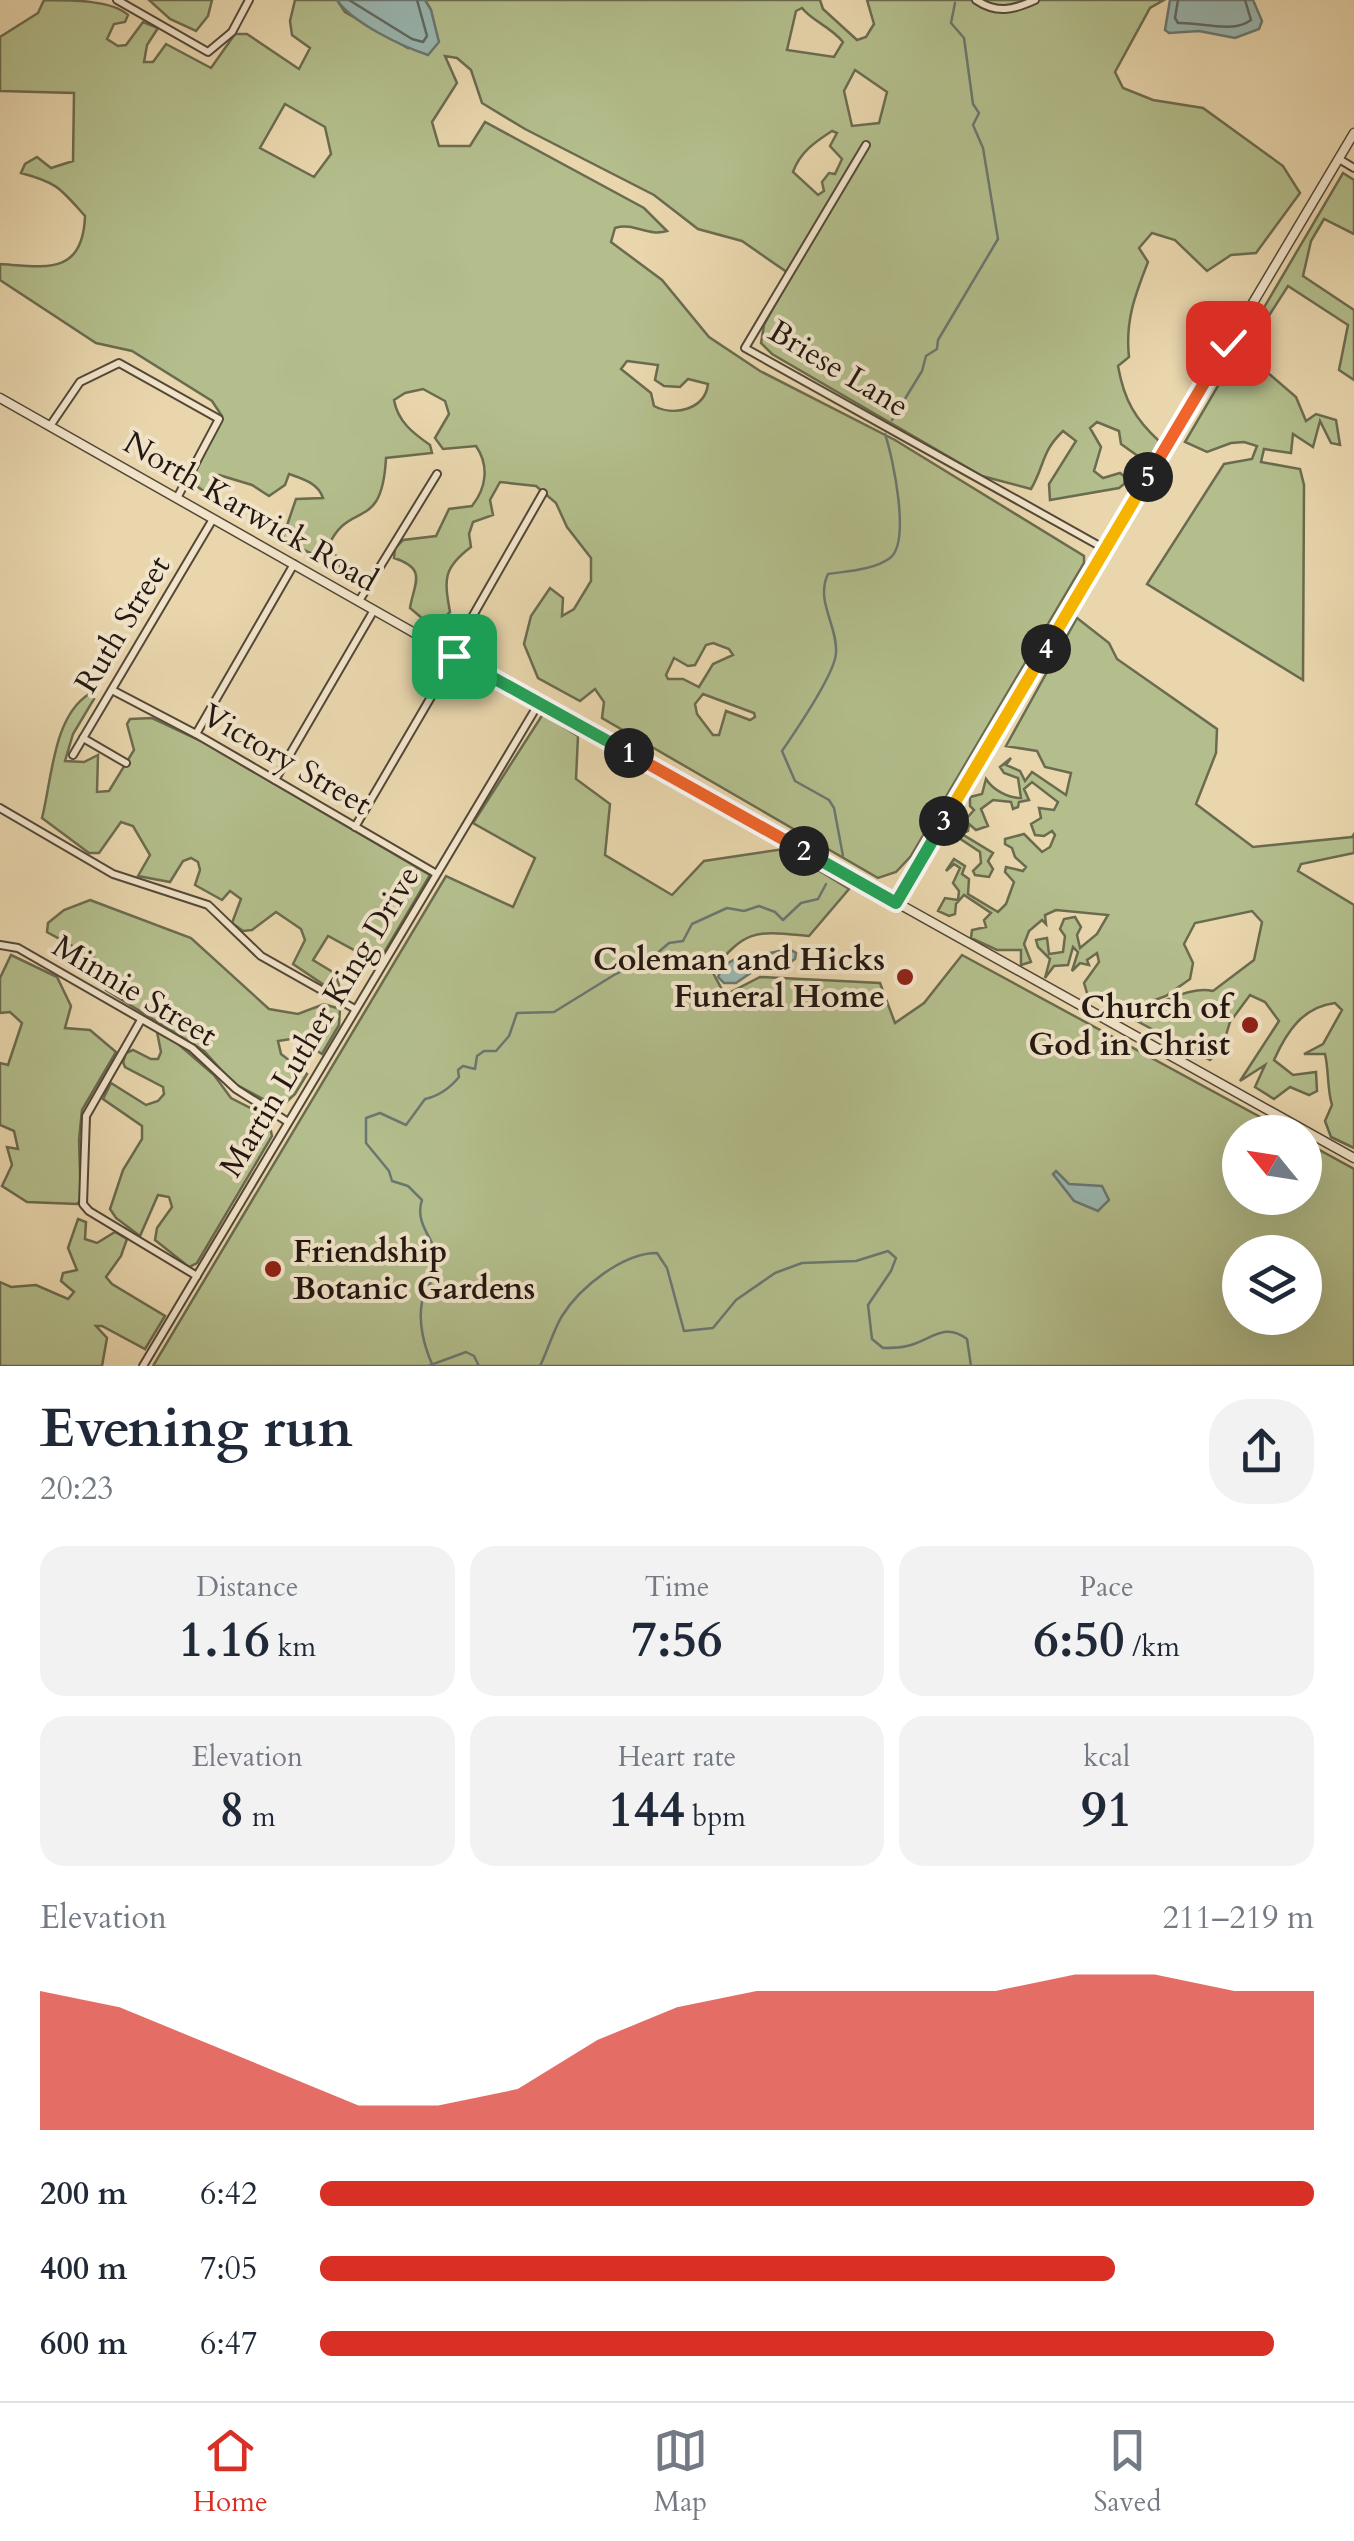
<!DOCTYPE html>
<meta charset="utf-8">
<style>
body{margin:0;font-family:Cardo,serif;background:#f2f2f3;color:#1f2937;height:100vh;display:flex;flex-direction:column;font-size:38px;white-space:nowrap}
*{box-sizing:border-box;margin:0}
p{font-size:32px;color:#747a83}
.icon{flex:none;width:55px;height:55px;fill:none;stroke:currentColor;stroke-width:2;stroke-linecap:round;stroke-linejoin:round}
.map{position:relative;height:1366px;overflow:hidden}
.panel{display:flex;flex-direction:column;background:#fff;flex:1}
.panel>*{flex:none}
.needle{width:65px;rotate:300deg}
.fabs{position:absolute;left:1222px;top:1115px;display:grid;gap:20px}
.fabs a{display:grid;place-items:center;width:100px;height:100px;border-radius:50%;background:#fff;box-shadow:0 10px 40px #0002;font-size:50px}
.pin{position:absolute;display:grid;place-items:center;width:85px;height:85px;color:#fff;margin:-42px;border-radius:20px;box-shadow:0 5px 15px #0006}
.km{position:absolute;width:50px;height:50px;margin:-25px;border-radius:50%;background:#222;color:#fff;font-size:28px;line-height:50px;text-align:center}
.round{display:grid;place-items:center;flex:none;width:105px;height:105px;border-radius:40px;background:#f2f2f3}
.headline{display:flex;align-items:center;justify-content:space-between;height:170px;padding:0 40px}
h1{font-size:55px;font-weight:600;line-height:75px}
.figures{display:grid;grid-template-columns:repeat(3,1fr);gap:15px;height:170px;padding:10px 40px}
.figures div{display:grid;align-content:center;border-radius:25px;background:#f2f2f3;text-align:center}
.figures b{font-size:50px;font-weight:600}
.figures small{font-size:28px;font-weight:400}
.figures p{font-size:28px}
.chart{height:280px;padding:20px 40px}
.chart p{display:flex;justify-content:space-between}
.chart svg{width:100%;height:180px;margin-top:10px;fill:#d93025;opacity:.7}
ul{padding:0 40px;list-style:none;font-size:32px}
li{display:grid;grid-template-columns:160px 120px 1fr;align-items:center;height:75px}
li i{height:25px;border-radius:12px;background:#d93025}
.menu{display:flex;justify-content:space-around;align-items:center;height:140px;border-top:2px solid #e0e1e3;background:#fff;font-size:28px;color:#747a83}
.menu a{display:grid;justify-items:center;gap:5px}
.menu .on{color:#d93025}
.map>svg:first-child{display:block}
.green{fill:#b3be8c;stroke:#6b6b4f;stroke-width:2.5;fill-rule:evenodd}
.water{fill:#99b7b1;stroke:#6a7771;stroke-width:2.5}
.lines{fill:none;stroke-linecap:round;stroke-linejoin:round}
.shore{stroke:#5e6862;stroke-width:2.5}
.stream{stroke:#6a7771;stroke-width:2.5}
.minor-casing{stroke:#544839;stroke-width:10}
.tertiary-casing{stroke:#544839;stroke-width:11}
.minor{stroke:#f1e4ca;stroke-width:6}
.tertiary{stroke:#f1e4ca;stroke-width:8}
.split-1-casing{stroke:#fff;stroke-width:20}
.split-2-casing{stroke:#fff;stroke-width:20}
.split-3-casing{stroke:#fff;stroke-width:20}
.split-4-casing{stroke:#fff;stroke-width:20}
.split-5-casing{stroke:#fff;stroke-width:20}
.split-6-casing{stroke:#fff;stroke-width:20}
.split-1{stroke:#22a559;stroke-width:12}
.split-2{stroke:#f0652b;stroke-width:12}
.split-3{stroke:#22a559;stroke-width:12}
.split-4{stroke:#f5b400;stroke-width:12}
.split-5{stroke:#f5b400;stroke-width:12}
.split-6{stroke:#f0652b;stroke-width:12}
.poi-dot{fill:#8f2418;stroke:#f1e4ca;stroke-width:4}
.labels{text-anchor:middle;stroke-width:8;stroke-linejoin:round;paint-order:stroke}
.street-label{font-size:32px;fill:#231812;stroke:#f1e4ca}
.poi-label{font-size:32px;font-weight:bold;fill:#231812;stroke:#f1e4ca;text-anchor:end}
</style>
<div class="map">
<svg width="1354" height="1366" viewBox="0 0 1354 1366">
<rect width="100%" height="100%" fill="#e9d6ad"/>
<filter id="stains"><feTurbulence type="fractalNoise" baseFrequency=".002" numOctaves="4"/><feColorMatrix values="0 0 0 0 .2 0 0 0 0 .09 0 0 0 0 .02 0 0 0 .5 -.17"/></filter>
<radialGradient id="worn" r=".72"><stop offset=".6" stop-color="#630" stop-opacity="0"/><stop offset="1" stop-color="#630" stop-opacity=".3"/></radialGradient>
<g class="green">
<path d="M44 0C70 0 112 0 128 15L125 22 114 24 107 39 118 46 126 45 143 22 158 28 147 45 144 62H153L166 44 211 68 235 34H247L299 69 310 48 292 35 290 21 295 0H337L345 12 408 48 431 10 425 0H820L823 9 857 40 866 37 874 24 867 0H1164L1150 8 1115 72 1123 88 1153 100 1203 108 1283 166 1300 193 1256 253 1231 255 1207 271 1175 240 1152 233 1139 248 1148 262C1135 295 1125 321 1129 357L1118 366C1124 400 1135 419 1160 442L1145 461 1121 444 1119 431 1097 422 1090 428 1101 447 1094 471 1103 478 1120 473 1129 480 1119 488 1050 500 1049 484 1076 441 1063 431C1041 452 1045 465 1031 489L982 476 772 354 761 343 764 325 791 275 742 241 698 229 654 195 525 129 482 103 471 70 457 58 445 56 457 83 432 122 439 146H470L485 122 644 208 667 231C648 237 634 222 615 228L611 242 662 280 709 337 760 371 895 440 1084 556V563L911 856 896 872 878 878 602 718 604 702 595 689 580 701 538 678 524 644 531 616 550 588 563 598 562 616 574 609 591 581V558L567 527 556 503 536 486 500 482 490 500 493 515 473 522 469 534 471 547C443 568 444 579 450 612L440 622 423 619 410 608C414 583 428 569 394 558L395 548 403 540 436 536 449 509 472 506C487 487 489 465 476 446L443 449 435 438 449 414 445 401 423 389 405 393 394 400C398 422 413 433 430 445L432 453 386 458C382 535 349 498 328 547L340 560 341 567 282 540 296 499 323 498C318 483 303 479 289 474L285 485 269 496 252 485 219 475 205 492 191 482 222 416 212 401 132 351 96 343 0 280V264C45 267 83 276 85 216 60 188 58 183 21 173L25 164 37 157 51 168 73 161 74 93 0 91V37L38 13ZM802 8C812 21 830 26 843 42L834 57 787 50 796 11ZM855 70 887 92 879 123 852 126 844 91ZM285 104 325 127 331 154 314 177 260 148ZM832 131 837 133 830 146 842 159 835 174 829 173 822 182 824 191 818 195 793 172C800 152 815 142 832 131ZM627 361 658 365 655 380 664 386 680 387 688 379 708 384C705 409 675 417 654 406L651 393 621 369ZM713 643 729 649 733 655 713 664 699 687 683 679H668L666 675 674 658 688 666 695 665 706 645ZM703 694 754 713 755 717 750 720 726 711 719 735H713L697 714 695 704Z"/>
<path d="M149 0H212L208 16 196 31 170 19Z"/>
<path d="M1343 173 1354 180V234L1324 219 1311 241 1303 276 1354 310V380L1339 370 1348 325 1288 286 1245 353 1296 397 1306 421 1316 414 1336 420 1340 445 1331 443 1320 421 1313 447 1293 434 1291 453 1264 449 1261 462 1300 469 1304 485 1303 680 1147 584 1224 464 1252 459 1257 446 1244 442 1231 443 1207 452 1185 442Z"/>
<path d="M1077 618 1109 643 1117 659 1217 729 1216 753 1196 804 1253 847 1352 837 1354 834V853L1301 864 1298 871 1354 905V1148L1331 1137 1325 1121 1332 1105C1327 1089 1329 1071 1325 1054H1304L1323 1044 1342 1010 1335 1003C1303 1007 1287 1031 1274 1060L1293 1075 1316 1072 1317 1091 1309 1095 1290 1087 1274 1099 1255 1087 1265 1065 1240 1081 1279 1021 1265 1002 1250 995 1230 1022 1222 1048 1210 1060 1133 1019 1136 1010C1160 1006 1189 985 1213 991L1254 960 1262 922 1252 911 1195 923 1184 944 1193 963 1190 979 1166 996 1144 1004 1138 1000 1130 1008C1113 1011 1101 1001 1087 993L1084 983 1099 962 1097 953 1087 960 1089 965 1080 963 1072 971 1078 952 1073 947 1068 965 1054 966 1045 978 1050 959 1038 947 1036 940 1047 938 1049 954 1063 952 1065 936 1060 929 1064 919 1075 917 1081 927 1077 935 1080 948 1097 934 1108 915 1056 910 1045 915 1046 924 1042 920 1029 931 1024 944 1031 962 1021 965V950H997L971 938 972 930 986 927 984 920 991 913 964 895 956 904 955 914 949 916 938 911 945 898 958 900 959 891 953 883 960 868 954 864 946 871 954 859 965 866 962 874 969 879 968 894 998 912 1006 904 1014 882 1005 872 1006 867 1023 871 1026 867 1015 857 1012 848 1005 844V839L1024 834 1042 852 1050 847 1055 835 1052 831 1044 836 1035 835 1031 824 1041 818 1039 808 1054 810 1058 802 1032 782 1024 789 1029 800 1019 802 1018 807 1013 809 1011 802 993 800 981 809 988 826 976 830 969 824 968 831 962 834 993 853 988 861 993 869 989 877 975 875 973 871 981 863 980 852 953 834V823L966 819 974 810 970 806V797L982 794 986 779C993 790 1008 798 1021 798L1018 778 1004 773 1000 767 1011 758 1006 765 1020 771 1025 781 1032 772 1066 795 1071 773 1045 767 1037 751 1006 746Z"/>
<path d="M89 694 94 699 73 734 65 761 84 762 98 755 97 792 109 791 134 750 127 724 130 719 152 718 201 741 430 875 378 963 328 936 313 960 336 974 342 997 293 964 305 940 301 929 276 912 252 930 243 931 232 923 241 899 230 891 222 900 195 885 200 870 198 862 191 858 183 861 170 882 138 876 150 855 133 826 121 822 99 853H89L42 818C52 779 53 717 89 694Z"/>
<path d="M543 714 578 736 576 779 610 804 605 855 672 895 704 861 784 849 849 889 809 936C755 931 747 928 712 971L725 995 760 977 880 983 895 1023 924 1003 962 955 1288 1132H1240V1198H1305V1142L1354 1169V1366H153L446 876 513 907 535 858 473 823ZM1240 1252H1305V1318H1240Z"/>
<path d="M90 900 191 938 269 1009 298 1014 324 1004 340 1009 339 1025 322 1054 297 1038 278 1041 281 1054 307 1074 295 1094 280 1108 233 1083 204 1051 106 990 111 975 96 959 47 932 48 923 64 910Z"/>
<path d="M11 955 57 977 71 1006 65 1028 90 1030 116 1052 82 1110 79 1140 81 1200 77 1204 27 1202 2 1186 12 1165 7 1147 18 1149 14 1131 0 1125V1063L8 1065 22 1023 10 1012 0 1013V978Z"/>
<path d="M157 1032 177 1043 214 1075 231 1098 268 1117 272 1136 197 1263 189 1267 155 1240 157 1228 172 1207 169 1197 158 1195 140 1236 116 1218 110 1209 123 1170 142 1139V1126L103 1099 111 1083 146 1105 158 1101 164 1094 163 1087 125 1067 123 1062 126 1053 133 1050 151 1059H158L161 1052Z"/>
<path d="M78 1219 86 1222 85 1239 97 1243 115 1232 127 1239 121 1256 106 1277 112 1284 165 1316 145 1349 102 1326H96L107 1338 102 1366H0V1282L11 1287 36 1285 68 1299 74 1292 61 1281 63 1273 77 1270 68 1248Z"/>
</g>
<g class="water">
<path d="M337 0H425L431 10 439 42 428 55C401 46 353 23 337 0Z"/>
<path d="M1170 0H1253L1262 21 1259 29 1235 38 1199 31 1169 33 1165 30Z"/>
<path d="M782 950H791L796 953 795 959 773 973 758 968 736 983H724L718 977C728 949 760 959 782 950Z"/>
<path d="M1056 1171 1069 1184 1102 1186 1109 1200 1098 1211 1074 1201 1053 1174Z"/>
</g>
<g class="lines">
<g class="shore">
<path d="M349 0 412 39 423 42 427 36 417 0"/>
<path d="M1178 0 1175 18 1178 23C1201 22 1232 34 1251 20L1245 0"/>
</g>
<g class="stream">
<path d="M892 420 922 371 926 356 937 349 938 340 998 239 983 148 973 125 979 113 973 104 964 38 951 23 955 3"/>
<path d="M843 856 834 808 829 800 795 781 782 751C795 732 835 674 836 653 838 626 815 601 828 574 847 571 874 570 890 558 911 542 893 458 885 434"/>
<path d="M432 1364C424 1346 418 1322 422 1302 425 1290 435 1278 437 1265 440 1242 413 1227 422 1200L408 1186 392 1181 389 1171 366 1143V1118L380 1113 406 1125 425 1099C439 1096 450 1088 459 1077L458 1070 463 1066 475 1069 477 1056 484 1051H496L509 1036 517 1013 554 1012 614 975 655 955 669 943 683 941 692 924 727 908 744 911 759 906 775 912 783 920 801 903 818 899 826 884"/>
<path d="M428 1366 466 1352 474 1356 479 1366"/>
<path d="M540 1366C548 1350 553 1331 562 1316 580 1287 623 1253 657 1253L667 1268 684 1331 713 1328 736 1300 775 1273 802 1263 856 1261 888 1251 896 1258 891 1271 868 1305 872 1339 883 1348C890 1348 900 1348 907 1346 930 1341 944 1321 967 1339L971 1366"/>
</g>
<g class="minor-casing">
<g id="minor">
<path d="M117 0 208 52 232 32 249 0"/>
<path d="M976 0C997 14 1013 10 1035 0"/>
<path d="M866 145 745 348 1105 549"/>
<path d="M1339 159 1354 168"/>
<path d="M50 426 80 382 119 363 219 419 177 498"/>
<path d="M359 601 437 474"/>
<path d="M451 654 543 493"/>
<path d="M112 690 196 734 435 873"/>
<path d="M196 734 294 564"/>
<path d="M83 738 126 763"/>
<path d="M73 755 213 519"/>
<path d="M275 780 374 610"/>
<path d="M0 808 113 874 208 905 261 956 355 1009"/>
<path d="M355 827 455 656"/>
<path d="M0 945 18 948 192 1048 236 1089 288 1122"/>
<path d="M141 1020 86 1116 83 1204 89 1211 197 1276"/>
<path d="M143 1366 539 703"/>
</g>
</g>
<g class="tertiary-casing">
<g id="tertiary">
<path d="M0 398 455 656 1354 1158"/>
<path d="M896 903 1354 133"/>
</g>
</g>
<use href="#minor" class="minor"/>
<use href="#tertiary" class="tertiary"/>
</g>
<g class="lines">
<g class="split-1-casing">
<path id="split-1" d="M454 656 629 753"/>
</g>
<g class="split-2-casing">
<path id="split-2" d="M629 753 804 851"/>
</g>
<g class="split-3-casing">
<path id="split-3" d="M804 851 896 903 944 821"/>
</g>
<g class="split-4-casing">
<path id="split-4" d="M944 821 1046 649"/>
</g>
<g class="split-5-casing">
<path id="split-5" d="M1046 649 1148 477"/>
</g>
<g class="split-6-casing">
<path id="split-6" d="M1148 477 1228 343"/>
</g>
<use href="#split-1" class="split-1"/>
<use href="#split-2" class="split-2"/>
<use href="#split-3" class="split-3"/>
<use href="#split-4" class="split-4"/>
<use href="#split-5" class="split-5"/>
<use href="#split-6" class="split-6"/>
</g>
<g class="poi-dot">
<circle cx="905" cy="977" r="10"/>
<circle cx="1250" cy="1025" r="10"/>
<circle cx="273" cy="1269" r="10"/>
</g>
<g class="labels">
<g class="street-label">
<text transform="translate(839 368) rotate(31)" y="11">Briese Lane</text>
<text transform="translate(251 511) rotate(30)" y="11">North Karwick Road</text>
<text transform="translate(122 624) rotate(-59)" y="11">Ruth Street</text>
<text transform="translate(287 759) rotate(30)" y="11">Victory Street</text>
<text transform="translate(135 990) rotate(31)" y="11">Minnie Street</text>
<text transform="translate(319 1021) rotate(-59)" y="11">Martin Luther King Drive</text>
</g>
<g class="poi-label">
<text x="885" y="970">Coleman and Hicks<tspan x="885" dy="37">Funeral Home</tspan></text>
<text x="1230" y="1018">Church of<tspan x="1230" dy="37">God in Christ</tspan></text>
<text x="293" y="1262" text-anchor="start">Friendship<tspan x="293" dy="37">Botanic Gardens</tspan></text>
</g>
</g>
<rect width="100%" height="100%" filter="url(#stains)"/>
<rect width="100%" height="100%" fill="url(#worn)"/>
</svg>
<div class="fabs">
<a><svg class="needle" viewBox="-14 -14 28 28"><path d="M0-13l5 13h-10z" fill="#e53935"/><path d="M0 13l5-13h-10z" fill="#747a83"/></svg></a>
<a><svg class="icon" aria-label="layers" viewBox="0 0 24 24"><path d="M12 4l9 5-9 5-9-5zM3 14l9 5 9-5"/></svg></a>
</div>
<div class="pin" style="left:454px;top:656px;background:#1e9e55"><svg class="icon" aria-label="arrive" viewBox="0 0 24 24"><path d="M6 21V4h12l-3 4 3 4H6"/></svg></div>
<div class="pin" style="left:1228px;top:343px;background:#d93025"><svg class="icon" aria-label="check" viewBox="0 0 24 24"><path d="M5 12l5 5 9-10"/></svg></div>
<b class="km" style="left:629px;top:753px">1</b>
<b class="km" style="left:804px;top:851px">2</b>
<b class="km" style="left:944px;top:821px">3</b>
<b class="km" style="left:1046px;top:649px">4</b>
<b class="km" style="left:1148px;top:477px">5</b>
</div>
<section class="panel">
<div class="headline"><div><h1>Evening run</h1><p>20:23</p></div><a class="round"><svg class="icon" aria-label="share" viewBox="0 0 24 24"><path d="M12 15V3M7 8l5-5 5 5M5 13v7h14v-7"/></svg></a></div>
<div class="figures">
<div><p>Distance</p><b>1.16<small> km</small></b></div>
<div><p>Time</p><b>7:56</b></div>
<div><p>Pace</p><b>6:50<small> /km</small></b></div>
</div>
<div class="figures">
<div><p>Elevation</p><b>8<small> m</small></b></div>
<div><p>Heart rate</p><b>144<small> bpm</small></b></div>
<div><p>kcal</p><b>91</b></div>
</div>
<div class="chart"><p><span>Elevation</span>211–219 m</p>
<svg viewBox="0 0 160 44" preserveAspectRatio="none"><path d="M0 44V10L10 14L20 22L30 30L40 38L50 38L60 34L70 22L80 14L90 10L100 10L110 10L120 10L130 6L140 6L150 10L160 10V44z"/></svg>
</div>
<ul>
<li><b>200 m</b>6:42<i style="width:100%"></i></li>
<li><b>400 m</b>7:05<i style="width:80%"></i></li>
<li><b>600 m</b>6:47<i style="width:96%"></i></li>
</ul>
</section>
<nav class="menu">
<a class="on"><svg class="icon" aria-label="home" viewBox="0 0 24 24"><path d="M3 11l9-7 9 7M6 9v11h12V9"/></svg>Home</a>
<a><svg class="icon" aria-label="map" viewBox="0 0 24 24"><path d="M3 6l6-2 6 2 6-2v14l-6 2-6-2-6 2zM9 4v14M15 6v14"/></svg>Map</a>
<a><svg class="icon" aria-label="saved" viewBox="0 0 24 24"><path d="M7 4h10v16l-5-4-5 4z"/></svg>Saved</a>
</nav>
